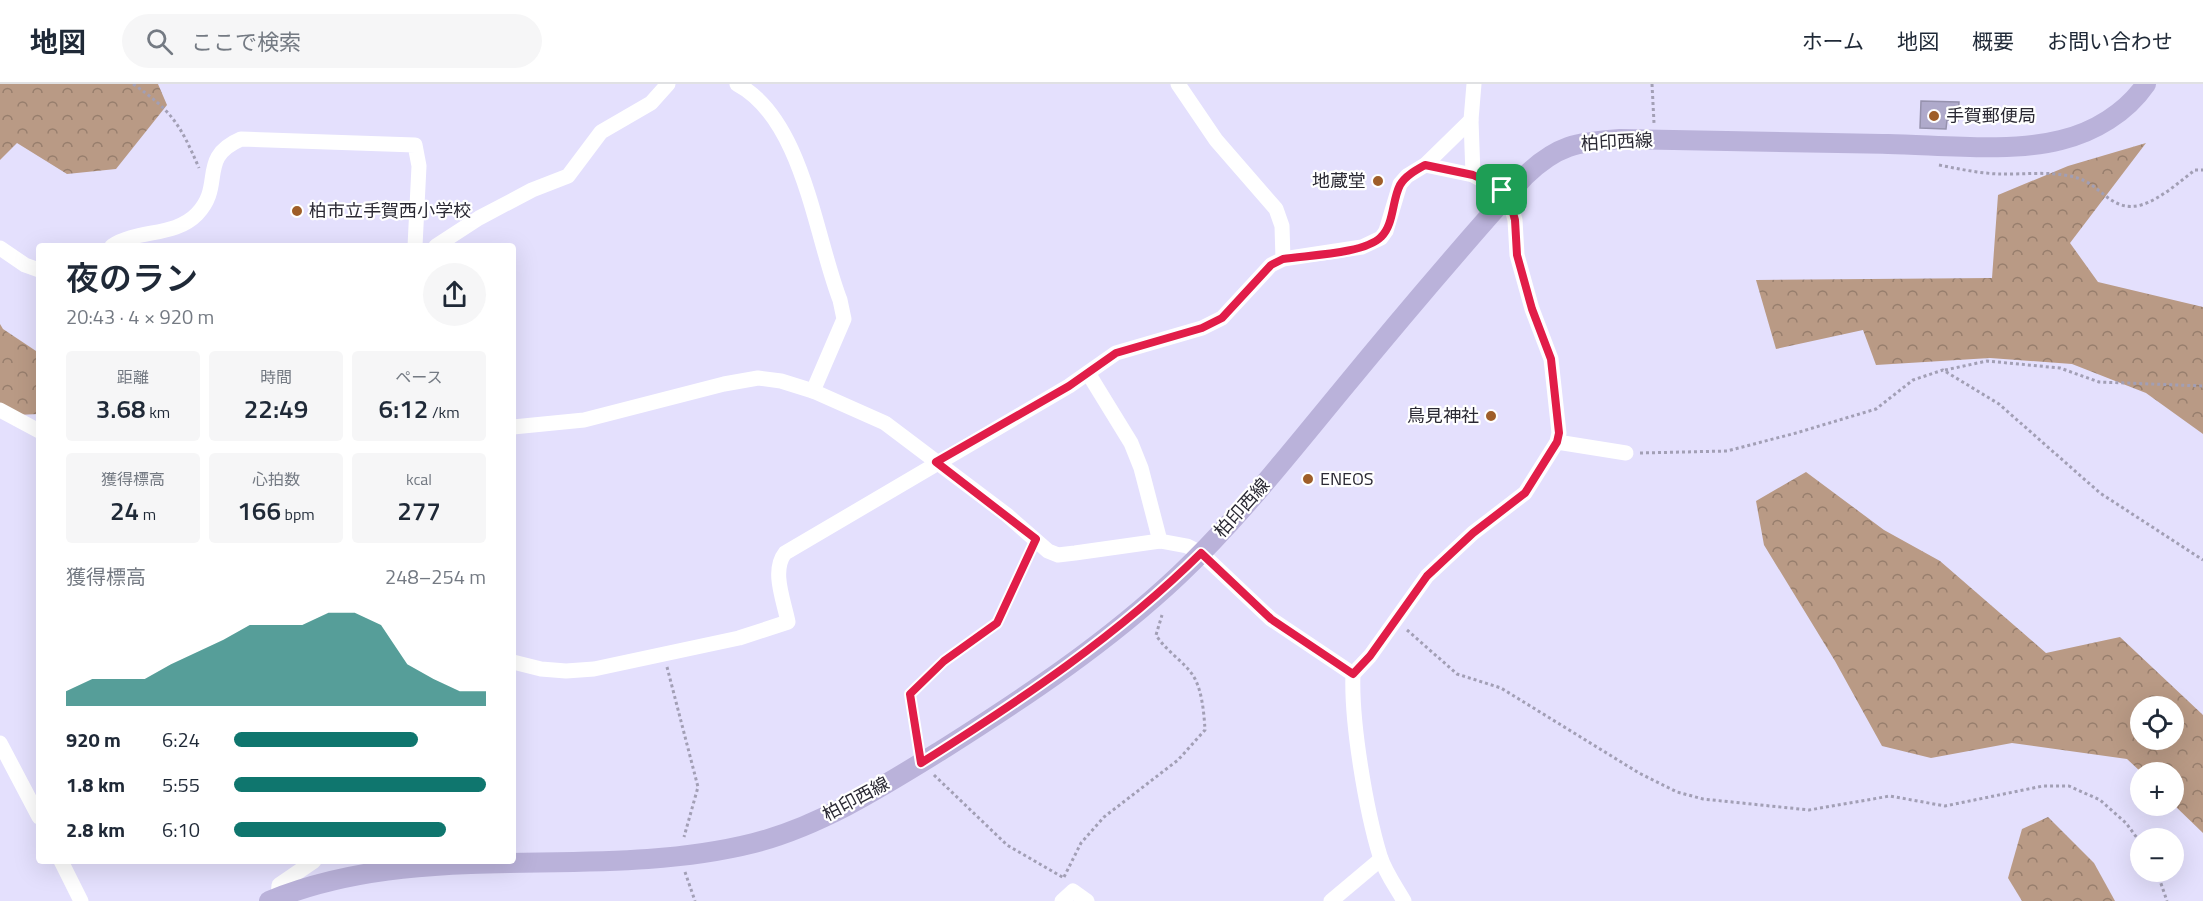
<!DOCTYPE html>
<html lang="ja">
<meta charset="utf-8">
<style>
body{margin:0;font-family:"Titillium Web","Noto Sans JP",sans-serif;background:#f6f6f7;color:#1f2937;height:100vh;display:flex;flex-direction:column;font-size:22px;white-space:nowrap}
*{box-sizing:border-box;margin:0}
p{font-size:20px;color:#747a83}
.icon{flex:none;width:33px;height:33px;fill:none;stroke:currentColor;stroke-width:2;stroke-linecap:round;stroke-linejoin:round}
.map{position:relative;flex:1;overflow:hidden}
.sheet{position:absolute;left:36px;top:159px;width:480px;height:621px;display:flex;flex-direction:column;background:#fff;border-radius:6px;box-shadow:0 6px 24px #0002}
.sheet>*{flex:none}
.tools{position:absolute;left:2130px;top:612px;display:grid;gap:12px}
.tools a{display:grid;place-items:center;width:54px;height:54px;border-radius:50%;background:#fff;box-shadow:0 6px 24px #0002;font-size:30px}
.pin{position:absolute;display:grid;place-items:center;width:51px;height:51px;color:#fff;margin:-26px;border-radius:12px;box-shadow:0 3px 9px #0006}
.round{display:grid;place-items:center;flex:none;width:63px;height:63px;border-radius:32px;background:#f6f6f7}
.summary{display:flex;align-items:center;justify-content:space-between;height:102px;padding:0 30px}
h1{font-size:33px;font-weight:600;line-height:45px}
.stats{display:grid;grid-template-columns:repeat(3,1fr);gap:9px;height:102px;padding:6px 30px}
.stats div{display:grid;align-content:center;border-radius:6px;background:#f6f6f7;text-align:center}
.stats b{font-size:26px;font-weight:600}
.stats small{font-size:16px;font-weight:400}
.stats p{font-size:16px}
.chart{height:168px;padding:12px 30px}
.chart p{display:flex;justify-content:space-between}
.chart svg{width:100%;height:108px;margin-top:6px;fill:#0f766e;opacity:.7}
ul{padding:0 30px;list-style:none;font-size:20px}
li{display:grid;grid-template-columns:96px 72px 1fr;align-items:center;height:45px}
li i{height:15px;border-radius:8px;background:#0f766e}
header{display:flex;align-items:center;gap:36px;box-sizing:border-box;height:84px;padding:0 30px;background:#fff;border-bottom:2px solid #e0e1e3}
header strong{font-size:28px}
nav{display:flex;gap:33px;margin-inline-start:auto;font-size:21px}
.search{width:420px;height:54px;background:#f6f6f7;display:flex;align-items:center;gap:15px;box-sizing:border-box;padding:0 21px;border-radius:33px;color:#747a83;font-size:22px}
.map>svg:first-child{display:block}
.forest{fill:url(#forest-crowns);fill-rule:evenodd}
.building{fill:#afaacb;stroke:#9692ad;stroke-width:1.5}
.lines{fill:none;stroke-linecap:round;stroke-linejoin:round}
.path{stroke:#a29fb5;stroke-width:3;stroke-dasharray:3 3;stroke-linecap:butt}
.minor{stroke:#fff;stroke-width:15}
.major{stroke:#bab2da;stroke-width:20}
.route-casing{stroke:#fff;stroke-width:12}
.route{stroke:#e11d48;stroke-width:8}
.poi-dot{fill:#9f5e29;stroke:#fff;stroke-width:2}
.labels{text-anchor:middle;stroke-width:4.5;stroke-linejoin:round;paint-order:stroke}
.poi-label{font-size:18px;fill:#2a2933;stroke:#fff;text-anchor:start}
.street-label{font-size:18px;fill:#2a2933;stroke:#fff}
</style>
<header>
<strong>地図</strong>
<div class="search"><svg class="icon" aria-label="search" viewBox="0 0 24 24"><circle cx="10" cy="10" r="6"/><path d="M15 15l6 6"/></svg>ここで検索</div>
<nav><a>ホーム</a><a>地図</a><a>概要</a><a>お問い合わせ</a></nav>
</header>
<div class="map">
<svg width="2203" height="817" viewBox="0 0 2203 817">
<defs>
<pattern id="forest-crowns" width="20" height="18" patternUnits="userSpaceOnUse" patternTransform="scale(1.5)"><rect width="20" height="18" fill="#b99a85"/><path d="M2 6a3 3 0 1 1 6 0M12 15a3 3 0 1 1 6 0" fill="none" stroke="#977e6d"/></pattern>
</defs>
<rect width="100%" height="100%" fill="#e4e0fd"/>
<g class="forest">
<path d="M0 0H158L167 21 116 85 67 90 17 59 0 76Z"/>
<path d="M2146 59 2070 159 2098 198 2203 223V350L2146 309 2072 280 1990 274 1876 281 1863 246 1776 265 1756 196 1992 194 1998 111 2068 82Z"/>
<path d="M0 240 3 245 39 269V330L16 331 0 320Z"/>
<path d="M1806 388 1884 446 1940 477 2046 569 2120 553 2203 631V749L2174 721V688H2141L2127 675 2012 659 1931 674 1882 662 1835 577 1764 461 1756 417ZM2140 622H2174V656H2140Z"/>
<path d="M2048 733 2094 779 2115 817H2022L2008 794 2022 745Z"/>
</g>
<path class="building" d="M1921 17 1959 18 1958 37 1947 36 1946 45 1920 44Z"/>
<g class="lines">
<g class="path">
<path d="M133 0C172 27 180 40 199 84"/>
<path d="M1652 0 1654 39"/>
<path d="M1939 81C1959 85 1978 89 1998 90 2025 91 2060 85 2085 97 2104 107 2115 128 2141 121 2161 115 2179 98 2195 86H2203"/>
<path d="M1945 286 1987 277 2060 284 2099 298 2203 302"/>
<path d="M1640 369 1727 367 1796 349 1876 325 1913 296 1943 286 1999 320 2100 409 2203 476"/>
<path d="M1407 546 1457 590 1501 604 1639 689 1677 708 1703 715 1809 726 1890 712 1945 722 2043 702H2069L2100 716 2126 739 2140 758"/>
<path d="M667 583 698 703 684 753"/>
<path d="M918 661 910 610 943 577 997 539 1028 471"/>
<path d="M934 691 1007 761 1064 794"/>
<path d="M685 788 695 817"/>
<path d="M2157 788 2167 817"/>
<path d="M1064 793 1081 759 1104 733 1178 676 1205 646C1204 629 1202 604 1192 590 1182 576 1166 567 1156 551L1162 531"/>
</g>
<g class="minor">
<path d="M737 0C803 35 815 152 840 216L844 235 813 307"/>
<path d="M1178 0 1216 56 1276 125 1282 142 1283 175"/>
<path d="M1473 91 1471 36 1474 0"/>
<path d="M112 162C138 145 175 153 197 130 225 101 197 74 241 55L415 61 419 82 415 162"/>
<path d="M436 162 479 134 532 106 568 92 601 48 651 19 668 0"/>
<path d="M0 164 25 181 39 186"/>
<path d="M1088 289 1131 359 1141 384 1160 457"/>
<path d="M0 326 39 347"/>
<path d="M513 343 584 336 724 300 758 294 781 297 813 307 885 339 1007 431 1048 467 1058 471 1075 469 1160 457 1187 462 1201 469 1271 535 1353 590C1351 638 1366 726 1380 772 1385 788 1396 803 1404 817"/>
<path d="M1557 358 1626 369"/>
<path d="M513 578 541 585 566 587 594 585 739 554 788 538C784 517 771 487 785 469L1069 302 1116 269 1202 244 1222 234 1271 181 1283 175 1362 163 1381 154 1386 147 1400 100 1407 92 1425 81 1471 36"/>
<path d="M1353 590 1370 572 1427 492 1473 449 1525 409 1557 358 1559 349 1551 275 1532 225 1517 171 1515 136 1508 111 1473 91 1425 81"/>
<path d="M0 659 39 733"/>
<path d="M61 777 81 817"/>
<path d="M278 813 279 801 314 777"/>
<path d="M1062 817 1073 807 1087 817"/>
<path d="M1331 817 1381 775"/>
</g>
<path class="major" d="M269 817C423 753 595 799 754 759 823 741 885 701 945 664 1027 612 1108 558 1179 491 1238 435 1289 370 1341 307 1401 234 1462 162 1525 92 1557 61 1577 58 1620 55 1710 57 1799 58 1888 60 1942 61 2009 69 2061 56 2094 48 2126 29 2146 0"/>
</g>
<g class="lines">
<g class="route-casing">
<path id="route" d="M1425 81 1473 91 1492 100 1508 111 1515 136 1517 171 1532 225 1551 275 1559 349 1557 358 1525 409 1473 449 1427 492 1370 572 1353 590 1271 535 1201 469C1117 552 1021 616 921 679L910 610 944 577 997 539 1036 455 936 378 1069 302 1116 269 1202 244 1222 234 1271 181 1283 175C1308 171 1364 170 1381 153 1394 141 1392 116 1400 101 1405 92 1416 86 1425 81Z"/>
</g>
<use href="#route" class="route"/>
</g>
<g class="poi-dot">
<circle cx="1934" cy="32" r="6"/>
<circle cx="1378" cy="97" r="6"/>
<circle cx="297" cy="127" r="6"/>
<circle cx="1491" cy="332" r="6"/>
<circle cx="1308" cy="395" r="6"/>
</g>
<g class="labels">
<g class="poi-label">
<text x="1946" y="38">手賀郵便局</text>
<text x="1366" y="103" text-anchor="end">地蔵堂</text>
<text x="309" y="133">柏市立手賀西小学校</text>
<text x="1479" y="338" text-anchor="end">鳥見神社</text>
<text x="1320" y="401">ENEOS</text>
</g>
<g class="street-label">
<text transform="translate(1617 58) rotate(-3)" y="6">柏印西線</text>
<text transform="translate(1242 424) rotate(-48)" y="6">柏印西線</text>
<text transform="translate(856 715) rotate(-28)" y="6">柏印西線</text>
</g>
</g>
</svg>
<div class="tools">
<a><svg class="icon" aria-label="locate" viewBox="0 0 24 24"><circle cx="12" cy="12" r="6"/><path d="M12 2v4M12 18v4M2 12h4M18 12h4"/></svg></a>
<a>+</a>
<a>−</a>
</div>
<div class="pin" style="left:1502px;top:106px;background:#1e9e55"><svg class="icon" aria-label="arrive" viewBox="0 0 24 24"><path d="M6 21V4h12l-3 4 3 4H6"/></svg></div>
<section class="sheet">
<div class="summary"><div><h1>夜のラン</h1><p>20:43 · 4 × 920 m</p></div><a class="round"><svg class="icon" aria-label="share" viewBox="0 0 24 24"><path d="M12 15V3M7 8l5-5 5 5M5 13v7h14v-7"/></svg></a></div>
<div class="stats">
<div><p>距離</p><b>3.68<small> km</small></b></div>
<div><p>時間</p><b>22:49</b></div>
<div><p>ペース</p><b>6:12<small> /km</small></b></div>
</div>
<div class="stats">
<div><p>獲得標高</p><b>24<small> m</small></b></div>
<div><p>心拍数</p><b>166<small> bpm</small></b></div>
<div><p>kcal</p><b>277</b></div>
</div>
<div class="chart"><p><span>獲得標高</span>248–254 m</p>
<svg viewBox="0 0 160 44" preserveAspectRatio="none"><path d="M0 44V38L10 33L20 33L30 33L40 27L50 22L60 17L70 11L80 11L90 11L100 6L110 6L120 11L130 27L140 33L150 38L160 38V44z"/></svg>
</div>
<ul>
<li><b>920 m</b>6:24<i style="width:73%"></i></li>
<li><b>1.8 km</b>5:55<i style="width:100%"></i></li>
<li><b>2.8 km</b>6:10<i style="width:84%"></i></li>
</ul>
</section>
</div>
